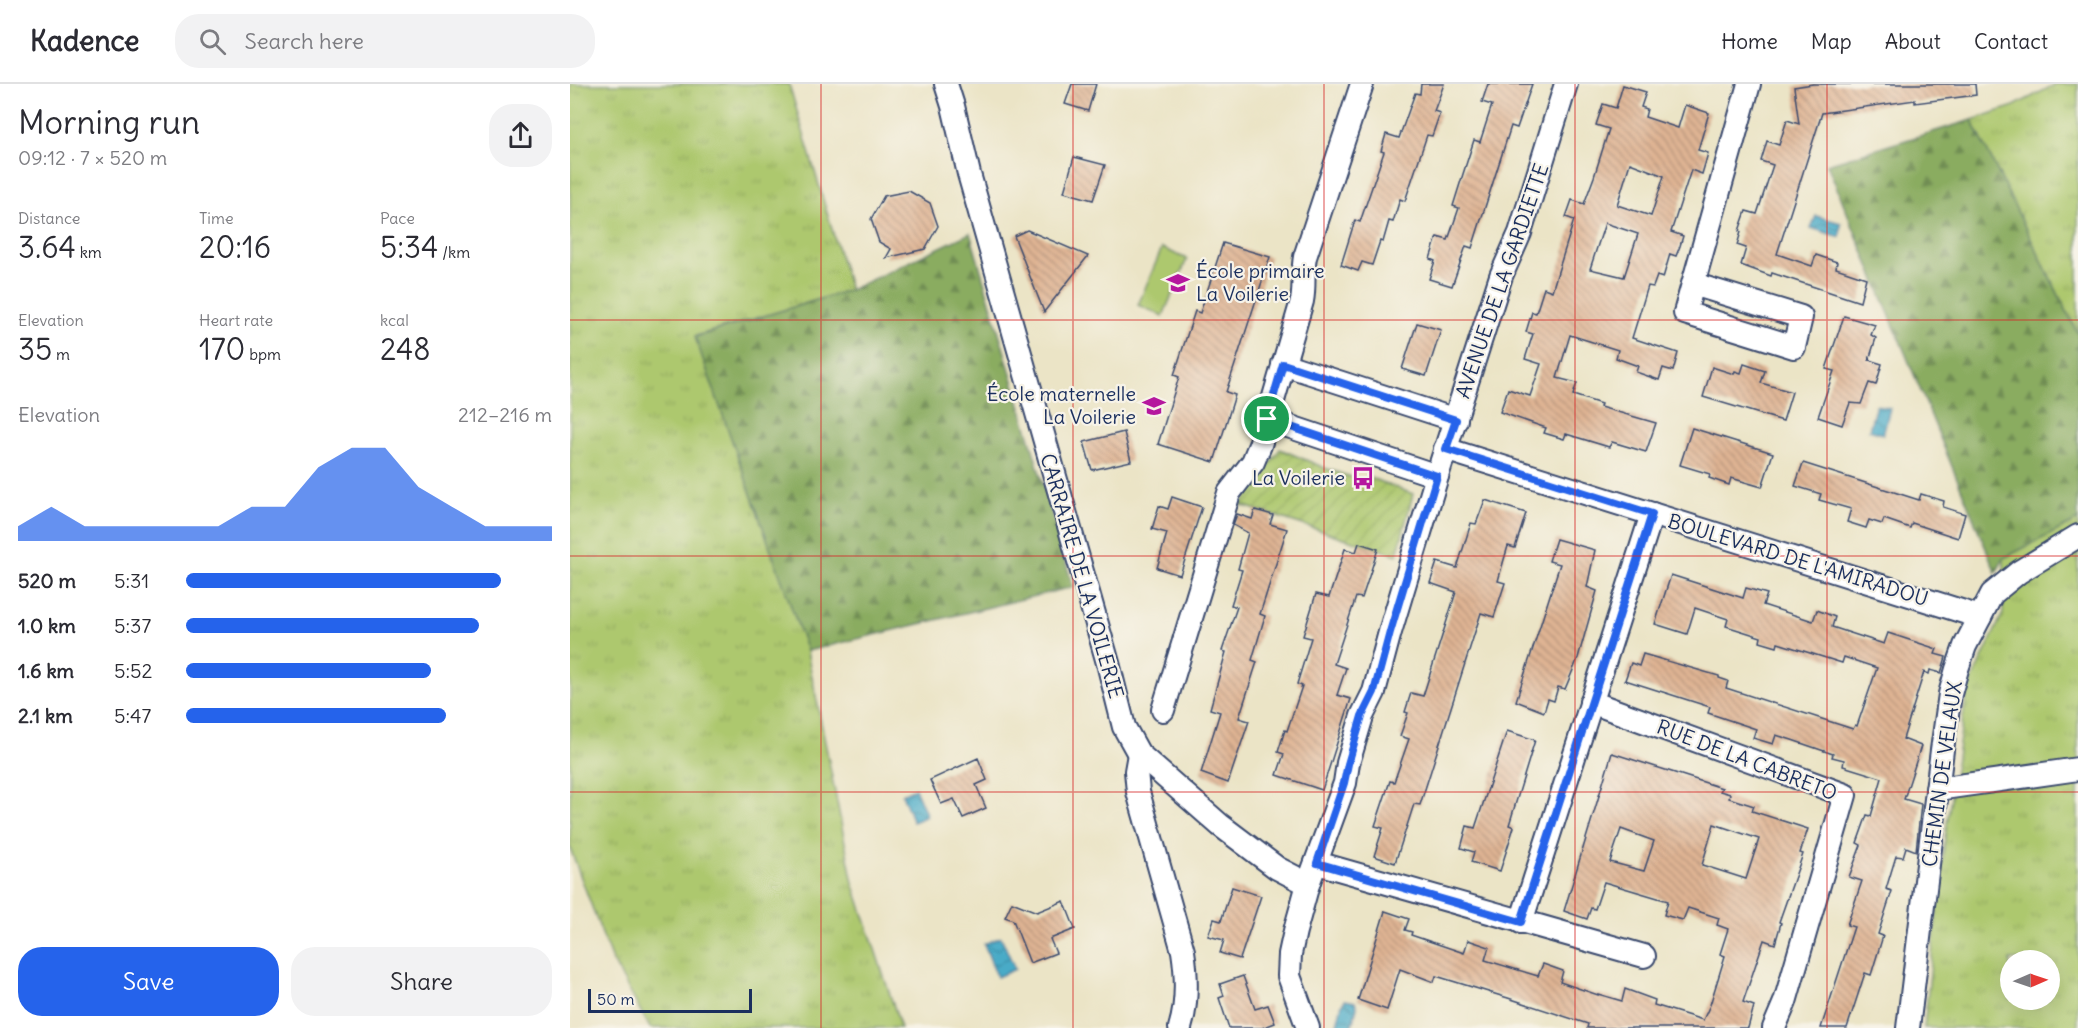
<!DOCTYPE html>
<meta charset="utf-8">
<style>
body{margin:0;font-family:Delius,sans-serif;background:#f2f2f3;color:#2b2b33;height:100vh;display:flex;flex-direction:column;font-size:22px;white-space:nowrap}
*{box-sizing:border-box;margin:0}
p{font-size:20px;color:#7c7c81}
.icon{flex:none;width:33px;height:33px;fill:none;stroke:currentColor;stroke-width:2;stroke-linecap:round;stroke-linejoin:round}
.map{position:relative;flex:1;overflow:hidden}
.details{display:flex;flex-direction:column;background:#fff;width:570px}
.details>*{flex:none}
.needle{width:39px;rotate:88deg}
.tools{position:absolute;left:1430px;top:866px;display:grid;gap:12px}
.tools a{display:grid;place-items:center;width:60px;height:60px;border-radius:50%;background:#fff;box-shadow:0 6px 24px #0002;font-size:30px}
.scale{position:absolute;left:18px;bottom:15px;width:164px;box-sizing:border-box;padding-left:6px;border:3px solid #1b2f5e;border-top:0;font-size:16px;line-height:21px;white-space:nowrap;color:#1b2f5e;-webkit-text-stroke:4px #f7f3e8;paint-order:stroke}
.pin{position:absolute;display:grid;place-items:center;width:51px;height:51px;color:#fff;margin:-26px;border:3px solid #fff;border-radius:50%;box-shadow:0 2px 6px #0007}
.round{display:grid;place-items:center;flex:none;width:63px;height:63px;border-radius:24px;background:#f2f2f3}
.head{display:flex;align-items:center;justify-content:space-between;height:102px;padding:0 18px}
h1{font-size:33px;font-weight:600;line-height:45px}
.figures{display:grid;grid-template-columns:repeat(3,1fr);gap:9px;height:102px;padding:6px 18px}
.figures div{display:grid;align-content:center}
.figures b{font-size:30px;font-weight:600}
.figures small{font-size:16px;font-weight:400}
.figures p{font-size:16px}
.chart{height:168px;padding:12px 18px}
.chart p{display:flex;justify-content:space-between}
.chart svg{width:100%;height:108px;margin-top:6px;fill:#2563eb;opacity:.7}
.cta{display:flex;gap:12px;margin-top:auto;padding:12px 18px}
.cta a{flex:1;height:69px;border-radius:24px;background:#2563eb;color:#fff;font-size:24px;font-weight:600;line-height:69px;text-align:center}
.cta a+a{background:#f2f2f3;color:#2b2b33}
ul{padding:0 18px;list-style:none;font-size:20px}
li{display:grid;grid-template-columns:96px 72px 1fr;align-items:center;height:45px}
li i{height:15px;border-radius:8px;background:#2563eb}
header{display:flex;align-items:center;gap:36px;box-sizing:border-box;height:84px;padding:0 30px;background:#fff;border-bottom:2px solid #e1e1e2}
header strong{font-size:28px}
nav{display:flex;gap:33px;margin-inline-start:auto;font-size:21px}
.search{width:420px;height:54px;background:#f2f2f3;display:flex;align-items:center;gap:15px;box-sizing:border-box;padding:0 21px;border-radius:24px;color:#7c7c81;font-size:22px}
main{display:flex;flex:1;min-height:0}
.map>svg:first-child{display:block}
.grass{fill:url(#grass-tufts);stroke:#647c66;stroke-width:1.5;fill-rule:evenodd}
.forest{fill:url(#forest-firs);stroke:#526e60;stroke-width:1.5}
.park{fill:#adc86e;stroke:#647c66;stroke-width:1.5}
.garden{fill:url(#garden-furrows);stroke:#647c66;stroke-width:1.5}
.water{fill:url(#water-waves);stroke:#326d92;stroke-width:1.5}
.building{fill:url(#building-back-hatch);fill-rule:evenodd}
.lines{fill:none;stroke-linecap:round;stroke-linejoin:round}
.minor-casing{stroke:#3a4a6e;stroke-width:26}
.minor{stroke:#fff;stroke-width:22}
.route-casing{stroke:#fff;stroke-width:12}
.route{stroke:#2563eb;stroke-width:8}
.grid{fill:none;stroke:#d62828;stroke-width:1.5;stroke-opacity:0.55}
.labels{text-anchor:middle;stroke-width:4.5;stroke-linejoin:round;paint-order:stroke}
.poi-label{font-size:20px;fill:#1b2f5e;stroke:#f7f3e8;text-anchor:end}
.street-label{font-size:20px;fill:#1b2f5e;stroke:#f7f3e8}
</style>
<header>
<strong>Kadence</strong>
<div class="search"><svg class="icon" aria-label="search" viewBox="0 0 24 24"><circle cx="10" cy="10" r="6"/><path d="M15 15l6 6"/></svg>Search here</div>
<nav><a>Home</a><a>Map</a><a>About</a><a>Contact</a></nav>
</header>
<main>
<section class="details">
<div class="head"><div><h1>Morning run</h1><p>09:12 · 7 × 520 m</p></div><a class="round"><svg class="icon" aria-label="share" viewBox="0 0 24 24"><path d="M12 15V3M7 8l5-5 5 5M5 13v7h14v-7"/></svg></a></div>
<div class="figures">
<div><p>Distance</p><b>3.64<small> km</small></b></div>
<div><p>Time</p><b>20:16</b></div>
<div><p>Pace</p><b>5:34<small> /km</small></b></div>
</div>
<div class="figures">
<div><p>Elevation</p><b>35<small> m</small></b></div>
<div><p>Heart rate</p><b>170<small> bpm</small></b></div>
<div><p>kcal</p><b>248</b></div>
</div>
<div class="chart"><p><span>Elevation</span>212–216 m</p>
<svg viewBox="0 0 160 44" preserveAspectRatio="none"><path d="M0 44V38L10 30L20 38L30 38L40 38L50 38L60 38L70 30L80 30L90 14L100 6L110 6L120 22L130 30L140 38L150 38L160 38V44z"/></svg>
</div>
<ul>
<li><b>520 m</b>5:31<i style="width:86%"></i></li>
<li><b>1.0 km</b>5:37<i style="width:80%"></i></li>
<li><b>1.6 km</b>5:52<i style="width:67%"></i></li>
<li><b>2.1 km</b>5:47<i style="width:71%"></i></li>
</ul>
<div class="cta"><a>Save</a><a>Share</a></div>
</section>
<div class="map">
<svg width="1508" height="944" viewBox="0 0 1508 944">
<defs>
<pattern id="grass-tufts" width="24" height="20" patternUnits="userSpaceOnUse" patternTransform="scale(1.5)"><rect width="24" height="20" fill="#adc86e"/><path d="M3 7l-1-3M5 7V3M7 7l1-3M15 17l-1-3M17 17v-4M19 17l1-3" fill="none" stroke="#94ac62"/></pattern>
<pattern id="forest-firs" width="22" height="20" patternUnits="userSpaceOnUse" patternTransform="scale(1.5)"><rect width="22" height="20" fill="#8aac61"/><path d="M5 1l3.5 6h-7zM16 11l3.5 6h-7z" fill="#708c53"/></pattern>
<pattern id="garden-furrows" width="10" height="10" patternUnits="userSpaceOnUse" patternTransform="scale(1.5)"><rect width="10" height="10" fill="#adc86e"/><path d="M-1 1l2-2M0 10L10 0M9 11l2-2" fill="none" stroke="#94ac62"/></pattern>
<pattern id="water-waves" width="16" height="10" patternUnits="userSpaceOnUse" patternTransform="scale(1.5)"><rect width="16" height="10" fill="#48abc7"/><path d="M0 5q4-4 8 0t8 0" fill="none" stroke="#3b8ca5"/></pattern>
<pattern id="building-back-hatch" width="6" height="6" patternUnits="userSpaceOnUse" patternTransform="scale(1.5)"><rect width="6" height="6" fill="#dfb493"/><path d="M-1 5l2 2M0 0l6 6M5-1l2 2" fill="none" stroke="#b4937b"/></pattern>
</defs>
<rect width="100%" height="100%" fill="#f7f3e8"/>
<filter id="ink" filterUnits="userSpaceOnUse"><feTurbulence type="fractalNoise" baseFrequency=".0167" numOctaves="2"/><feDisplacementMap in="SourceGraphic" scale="12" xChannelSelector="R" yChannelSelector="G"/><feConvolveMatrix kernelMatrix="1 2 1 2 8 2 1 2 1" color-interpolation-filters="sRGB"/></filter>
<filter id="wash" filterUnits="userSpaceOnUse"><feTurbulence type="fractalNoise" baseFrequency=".008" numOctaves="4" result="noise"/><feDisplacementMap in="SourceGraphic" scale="24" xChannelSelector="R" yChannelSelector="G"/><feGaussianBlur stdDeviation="1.35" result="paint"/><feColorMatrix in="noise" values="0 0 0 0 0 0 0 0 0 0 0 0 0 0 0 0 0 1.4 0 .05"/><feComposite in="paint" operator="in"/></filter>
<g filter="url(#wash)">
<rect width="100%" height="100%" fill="#ebe4c6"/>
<g class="grass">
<path d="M0 0H219L280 206 125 252 237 567 283 799 331 944H80L41 874 0 764Z"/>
<path d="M1486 0H1508V250L1402 36 1444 22Z"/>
<path d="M1508 436V944H1354L1375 753 1397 607 1433 529 1434 474ZM1440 876H1479V915H1440Z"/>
</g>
<g class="forest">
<path d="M1402 36 1508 250V436L1434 474 1426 489 1257 80Z"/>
<path d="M400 149 503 503 237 567 125 253 280 206Z"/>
</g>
<path class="park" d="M592 164 617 175 593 232 568 221Z"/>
<path class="garden" d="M710 365 755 384 799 399 801 394 843 410 827 471 671 421Z"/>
<g class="water">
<path d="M1246 132 1271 139 1270 153 1241 144Z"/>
<path d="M1306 321 1320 324 1313 350 1299 346Z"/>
<path d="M345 704 357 732 343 738 332 710Z"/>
<path d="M431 853 445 885 427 893 414 860Z"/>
<path d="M775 916 785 918 787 923 781 944H768L767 941 772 920Z"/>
</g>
<g id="blocks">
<g class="building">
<path d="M502 0H526L518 27 495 20Z"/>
<path d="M851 0H874L864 27 870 29 862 52 857 51 835 117 830 115 823 138 819 137 813 158 810 157 802 181 792 178 788 187 771 181 785 136 790 138 814 68 811 67 816 50 829 54 845 9 850 10Z"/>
<path d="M918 0H962L947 44 941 42 902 164 896 162 882 202 859 195 865 177 860 175 867 153 878 156 889 124 883 122 893 90 904 56 910 58 922 21 912 18Z"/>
<path d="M1243 0H1405L1406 11 1345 19V16L1252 29 1207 170 1242 182 1246 171 1267 178 1266 184 1296 194 1290 218 1202 189 1201 192 1171 181 1176 164 1167 161 1171 148 1169 147 1176 127 1187 130 1203 81 1191 77 1197 57 1209 61 1217 36 1229 40 1224 3Z"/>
<path d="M1053 1 1076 8 1071 23 1077 25 1075 33 1108 44 1115 21 1139 29 1128 66 1138 69 1135 80 1132 90 1121 86 1101 148 1113 152 1110 162 1106 172 1100 170 1093 194 1087 192 1083 203 1078 202 1062 254 1108 269 1103 287 1093 284 1089 296 1066 288 1068 282 1046 274 1048 266 1000 251 987 294 1007 299 1003 311 1031 320 1030 323 1086 339 1076 368 1042 358 1039 363 996 350 994 355 974 349 976 344 930 328 938 305 960 312 971 280 955 275 963 250 956 248 962 228 966 229 974 204 982 207 1004 136 996 133 1002 116 1014 120 1024 93 1039 45 1026 41 1033 20 1046 24ZM1060 79 1094 92 1081 132 1047 121ZM1035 139 1068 150 1054 193 1020 185Z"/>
<path d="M504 73 535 81 523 116 494 108Z"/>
<path d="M339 107 360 119 368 142 355 165 316 174 321 165 309 158 301 135 314 112Z"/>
<path d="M457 146 518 172 474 228 444 152Z"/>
<path d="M653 159 700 173 656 308 665 311 644 378 588 360 609 293 604 291 625 227 630 229Z"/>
<path d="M1274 232 1305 241 1301 251 1306 254 1299 276 1312 280 1306 301 1299 299 1291 320 1280 319 1272 341 1248 333 1264 287 1256 285Z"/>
<path d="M847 239 871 246 856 292 832 285Z"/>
<path d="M1174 280 1195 287 1191 299 1222 308 1213 337 1133 313 1142 283 1164 290 1165 287 1171 289Z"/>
<path d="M1122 344 1203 369 1192 403 1161 394 1159 401 1139 394 1140 390 1110 381Z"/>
<path d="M554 348 561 377 522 386 514 358Z"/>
<path d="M1233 379 1349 416 1351 410 1374 417 1373 423 1395 430 1388 454 1342 439 1340 444 1314 435 1312 440 1299 436 1296 444 1277 438 1281 425 1249 416 1251 410 1225 402Z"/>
<path d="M602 413 632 423 610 491 587 484 597 449 582 445 589 422 598 425Z"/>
<path d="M915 416 956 429 945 464 938 462 933 479 928 497 935 499 924 533 911 529 850 721 844 720 825 779 804 772 813 744 805 742 820 697 824 698 839 655 830 652 838 629 835 628 841 609 853 612 886 508 860 499 867 478 887 484 901 439 906 440Z"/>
<path d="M685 426 703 431 700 440 717 445 690 530 695 532 682 576 687 578 669 634 679 637 658 699 631 689 650 628 640 625 656 568 652 567 667 523 661 521 672 486 668 485 678 449 663 441 667 430 682 435Z"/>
<path d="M986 455 1025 466 1017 503 1027 507 1008 574 995 605 988 603 984 617 978 615 974 628 946 617 990 480 979 477Z"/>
<path d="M789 459 808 465 792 514 786 513 764 580 776 584 767 611 781 615 752 706 707 691 714 670 708 668 715 646 717 647 732 602 727 600 741 554 733 552 746 510 759 513 775 465 786 468Z"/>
<path d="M1101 491 1173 514 1176 504 1197 510 1193 521 1243 537 1247 526 1265 533 1262 543 1314 560 1318 549 1367 565 1365 570 1376 573 1371 589 1360 586 1359 590 1354 588 1333 655 1351 662 1334 715 1351 720 1346 767 1336 763 1333 773 1326 772 1316 805 1322 807 1308 850 1313 852 1301 891 1295 889 1277 944H1251L1284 843 1277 841 1292 797 1279 793 1291 761 1287 759 1297 731 1301 732 1312 694 1273 682 1274 676 1262 673 1263 670 1222 656 1206 651 1203 660 1183 654 1186 645 1138 629 1140 623 1055 596 1061 579 1069 582 1073 570 1149 592V594L1158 597 1156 604 1283 645 1285 641 1287 642 1307 584 1274 573 1272 579 1208 559 1207 563 1190 558 1191 553 1156 542 1158 535 1125 524 1117 550 1085 540Z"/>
<path d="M937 647 965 656 939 741 944 743 930 787 901 778 904 768 891 764 897 742 905 744Z"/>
<path d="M1042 669 1152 704 1150 707 1160 710 1159 714 1184 722 1182 727 1238 745 1230 769 1233 770 1209 838 1211 839 1205 860 1194 856 1173 918 1184 922 1178 944H1017L1018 940 938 914 866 892 864 898 830 885 817 926 788 916 815 827 839 835 835 846 842 848 841 851 894 869 898 856 919 863 915 876 968 892 973 880 993 887 990 898 1028 911V910L1052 917 1055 905 1085 916 1084 921 1133 936 1140 921 1155 872 1150 870 1158 845 1147 841 1149 834 1118 824 1113 836 1094 831 1098 817 1034 798 1025 825 1021 824 1017 835 994 827ZM1144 740 1189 755 1176 795 1132 781ZM1051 745 1084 757 1074 787 1040 778Z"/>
<path d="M408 674 417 696 406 701 416 724 393 734 384 715 371 720 360 696Z"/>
<path d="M662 803 691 812 670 875 650 869 654 856 638 852 644 835 651 837Z"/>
<path d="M494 817 505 845 480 855 486 869 460 879 443 836 435 833 442 818 467 828Z"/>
<path d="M673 892 685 925 698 921 705 939 692 944H659L649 914 654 912 650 900Z"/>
</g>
</g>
</g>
<g filter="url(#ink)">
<use href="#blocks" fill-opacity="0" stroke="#3a4a6e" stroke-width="1.5"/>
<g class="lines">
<g class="minor-casing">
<g id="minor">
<path d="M376 0 383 22 399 90 538 579 554 643 569 670 650 741 707 784 738 800"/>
<path d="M1123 200 1231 233 1224 263 1115 229 1123 200 1179 0"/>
<path d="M713 280 886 336"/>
<path d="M697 335 867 392"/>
<path d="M875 365 1410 533"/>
<path d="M1021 618 1275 711 1215 918 1204 944"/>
<path d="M593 626 659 409 683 378 690 361 732 217C735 202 732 188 735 173L792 0"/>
<path d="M569 670 566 687 568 708 613 867C617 893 618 918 610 944"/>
<path d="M1367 705 1508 685"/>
<path d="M747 779 1074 872"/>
<path d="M951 838 1082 430"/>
<path d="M738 944 719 892 720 870 725 847 738 800 775 699 778 679 792 632 804 608 820 548 867 392 931 192 950 149 996 0"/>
<path d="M1338 944 1372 666 1380 610 1387 585 1395 562 1422 510 1449 488 1508 452"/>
</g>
</g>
<use href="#minor" class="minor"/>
</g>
</g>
<g class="lines" filter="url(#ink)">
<g class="route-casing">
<path id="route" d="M713 280 886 336 876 365 1082 430 951 838 747 779 774 699 778 680 792 632 804 608 820 548 867 392 697 335Z"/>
</g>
<use href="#route" class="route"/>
</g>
<path class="grid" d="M251 0V944M503 0V944M754 0V944M1005 0V944M1257 0V944M0 236H1508M0 472H1508M0 708H1508"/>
<defs>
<g id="school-bare" transform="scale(1.8)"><path d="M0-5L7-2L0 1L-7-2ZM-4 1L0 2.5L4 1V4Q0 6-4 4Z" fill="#b5179e" stroke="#f7f3e8" stroke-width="2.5" paint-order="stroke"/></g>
<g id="bus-bare" transform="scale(1.8)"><path d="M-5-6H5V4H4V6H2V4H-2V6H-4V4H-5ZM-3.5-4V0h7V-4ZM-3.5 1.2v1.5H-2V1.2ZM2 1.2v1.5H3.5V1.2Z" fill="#b5179e" stroke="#f7f3e8" stroke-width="2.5" paint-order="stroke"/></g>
</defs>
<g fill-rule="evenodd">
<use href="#school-bare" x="608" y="199"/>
<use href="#school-bare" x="584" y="322"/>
<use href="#bus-bare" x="793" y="394"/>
</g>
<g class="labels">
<g class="poi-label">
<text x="626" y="194" text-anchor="start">École primaire<tspan x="626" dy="23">La Voilerie</tspan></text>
<text x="566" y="317">École maternelle<tspan x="566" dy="23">La Voilerie</tspan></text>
<text x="775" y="401">La Voilerie</text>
</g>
<g class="street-label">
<text transform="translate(932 197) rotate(-71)" y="7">AVENUE DE LA GARDIETTE</text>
<text transform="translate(1228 476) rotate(17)" y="7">BOULEVARD DE L'AMIRADOU</text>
<text transform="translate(512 492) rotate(74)" y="7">CARRAIRE DE LA VOILERIE</text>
<text transform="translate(1177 676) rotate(21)" y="7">RUE DE LA CABRETO</text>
<text transform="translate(1372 690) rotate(-82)" y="7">CHEMIN DE VELAUX</text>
</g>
</g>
</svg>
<div class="tools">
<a><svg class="needle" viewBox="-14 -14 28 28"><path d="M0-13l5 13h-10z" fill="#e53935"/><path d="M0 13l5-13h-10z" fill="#7c7c81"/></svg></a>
</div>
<div class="scale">50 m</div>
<div class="pin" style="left:697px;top:335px;background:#1e9e55"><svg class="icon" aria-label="arrive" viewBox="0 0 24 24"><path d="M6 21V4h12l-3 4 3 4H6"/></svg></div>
</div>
</main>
